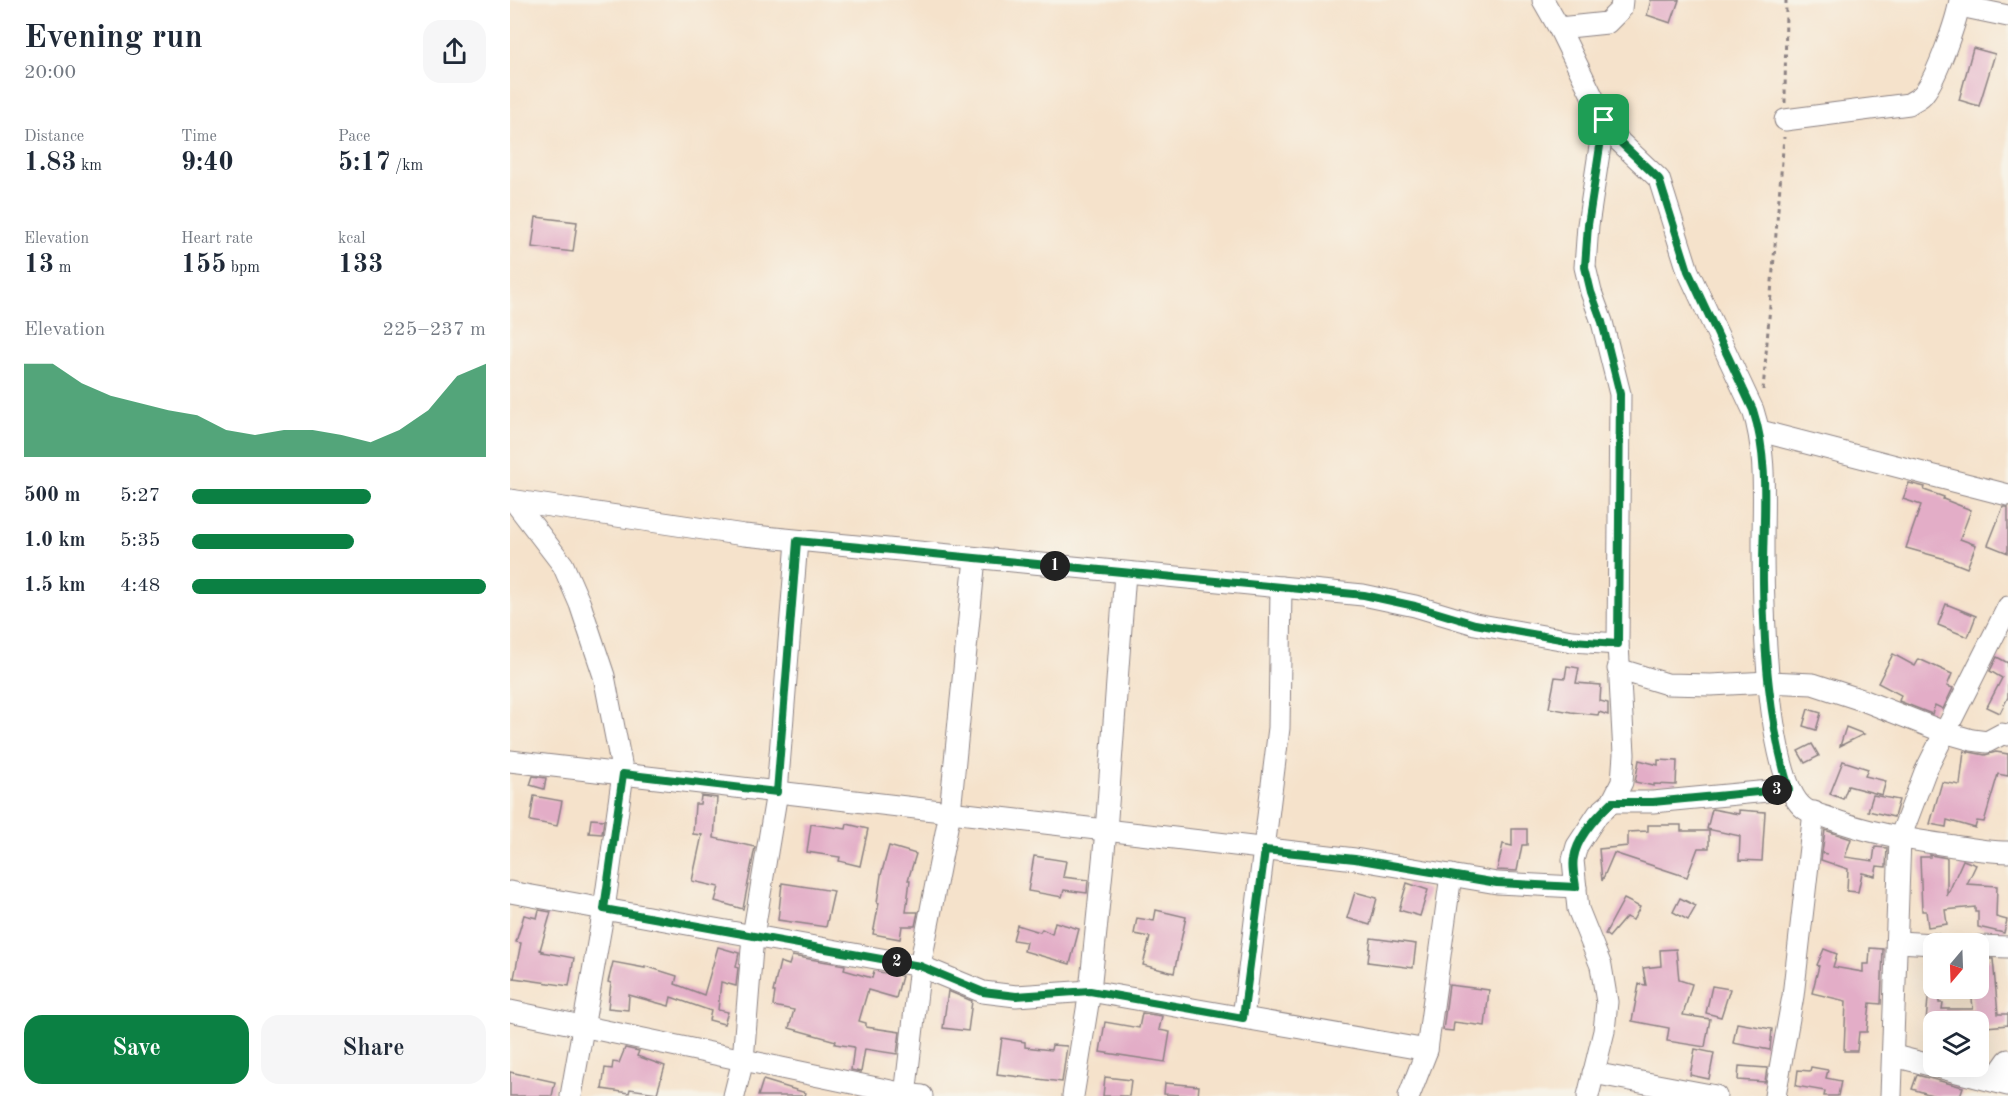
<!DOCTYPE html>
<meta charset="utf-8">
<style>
body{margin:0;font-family:"Old Standard TT",serif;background:#f6f6f7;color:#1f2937;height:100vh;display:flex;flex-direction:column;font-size:22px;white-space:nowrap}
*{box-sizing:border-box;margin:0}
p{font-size:20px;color:#747a83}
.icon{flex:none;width:33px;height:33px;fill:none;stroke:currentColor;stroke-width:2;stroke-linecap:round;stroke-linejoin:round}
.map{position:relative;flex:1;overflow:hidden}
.side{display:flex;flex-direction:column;background:#fff;width:510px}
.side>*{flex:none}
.needle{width:39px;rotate:199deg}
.buttons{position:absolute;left:1413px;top:933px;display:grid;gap:12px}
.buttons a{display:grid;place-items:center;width:66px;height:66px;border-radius:12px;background:#fff;box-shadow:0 6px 24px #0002;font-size:30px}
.pin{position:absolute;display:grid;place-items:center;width:51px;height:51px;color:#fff;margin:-26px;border-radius:12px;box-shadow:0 3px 9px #0006}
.km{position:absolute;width:30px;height:30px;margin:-15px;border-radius:50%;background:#222;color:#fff;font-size:16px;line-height:30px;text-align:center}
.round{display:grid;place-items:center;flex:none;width:63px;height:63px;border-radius:18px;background:#f6f6f7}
.head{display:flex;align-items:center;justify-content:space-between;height:102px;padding:0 24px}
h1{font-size:33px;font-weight:700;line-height:45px}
.metrics{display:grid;grid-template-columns:repeat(3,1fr);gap:9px;height:102px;padding:6px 24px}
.metrics div{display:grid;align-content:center}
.metrics b{font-size:26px;font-weight:700}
.metrics small{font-size:16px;font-weight:400}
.metrics p{font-size:16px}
.chart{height:168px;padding:12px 24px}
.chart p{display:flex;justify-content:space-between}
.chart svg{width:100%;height:108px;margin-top:6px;fill:#0b8043;opacity:.7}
.primary-button{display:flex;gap:12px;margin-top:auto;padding:12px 24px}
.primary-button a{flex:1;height:69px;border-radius:18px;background:#0b8043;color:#fff;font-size:24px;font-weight:700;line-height:69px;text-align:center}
.primary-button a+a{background:#f6f6f7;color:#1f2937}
ul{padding:0 24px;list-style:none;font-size:20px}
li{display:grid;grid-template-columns:96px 72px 1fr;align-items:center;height:45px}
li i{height:15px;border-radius:8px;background:#0b8043}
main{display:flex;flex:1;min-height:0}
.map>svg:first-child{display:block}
.building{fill:#e3adc7}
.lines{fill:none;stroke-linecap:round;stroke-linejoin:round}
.minor-casing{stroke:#8c8283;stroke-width:23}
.path{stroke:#8c8283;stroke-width:3;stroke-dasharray:4.5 4.5;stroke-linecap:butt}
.minor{stroke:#fff;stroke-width:21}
.route-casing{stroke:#fff;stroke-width:12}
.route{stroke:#0b8043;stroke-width:8}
</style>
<main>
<section class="side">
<div class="head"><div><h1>Evening run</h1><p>20:00</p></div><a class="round"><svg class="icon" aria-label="share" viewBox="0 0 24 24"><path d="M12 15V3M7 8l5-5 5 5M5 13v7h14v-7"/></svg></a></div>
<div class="metrics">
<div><p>Distance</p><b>1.83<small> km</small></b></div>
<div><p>Time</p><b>9:40</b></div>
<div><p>Pace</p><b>5:17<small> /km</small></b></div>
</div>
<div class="metrics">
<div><p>Elevation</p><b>13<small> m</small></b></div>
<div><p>Heart rate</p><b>155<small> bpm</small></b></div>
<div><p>kcal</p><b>133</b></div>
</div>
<div class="chart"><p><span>Elevation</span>225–237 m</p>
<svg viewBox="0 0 160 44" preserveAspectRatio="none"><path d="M0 44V6L10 6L20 14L30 19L40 22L50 25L60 27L70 33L80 35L90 33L100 33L110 35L120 38L130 33L140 25L150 11L160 6V44z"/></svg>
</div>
<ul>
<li><b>500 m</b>5:27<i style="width:61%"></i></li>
<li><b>1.0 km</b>5:35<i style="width:55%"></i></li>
<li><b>1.5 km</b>4:48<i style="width:100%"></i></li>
</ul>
<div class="primary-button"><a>Save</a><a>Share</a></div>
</section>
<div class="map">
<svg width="1498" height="1096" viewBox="0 0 1498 1096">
<rect width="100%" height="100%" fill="#f7f3e8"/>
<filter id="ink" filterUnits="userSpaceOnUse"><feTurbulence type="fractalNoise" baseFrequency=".0167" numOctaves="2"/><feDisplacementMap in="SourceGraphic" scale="12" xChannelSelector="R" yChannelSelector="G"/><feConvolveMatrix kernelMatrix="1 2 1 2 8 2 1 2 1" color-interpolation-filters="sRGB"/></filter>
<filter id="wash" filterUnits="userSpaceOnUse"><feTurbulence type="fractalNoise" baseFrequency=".008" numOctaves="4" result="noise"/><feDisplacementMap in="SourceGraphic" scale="24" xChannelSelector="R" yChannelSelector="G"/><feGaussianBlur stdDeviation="1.35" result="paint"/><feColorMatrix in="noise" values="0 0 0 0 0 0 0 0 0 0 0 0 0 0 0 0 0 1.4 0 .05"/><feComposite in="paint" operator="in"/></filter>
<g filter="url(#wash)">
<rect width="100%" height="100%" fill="#f5e2cb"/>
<g id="blocks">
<g class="building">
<path d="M1141 0H1169L1161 23 1137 15Z"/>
<path d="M1463 48 1485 54 1469 106 1449 100Z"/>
<path d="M26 217 67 222 63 252 22 247Z"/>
<path d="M1399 483 1415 487 1414 490 1434 497 1433 499 1461 510 1450 539 1466 545 1457 568 1432 558 1396 548 1411 505 1393 499Z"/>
<path d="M1493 507H1498V553L1478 545Z"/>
<path d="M1436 604 1466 616 1458 637 1428 625Z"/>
<path d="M1383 654 1405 666 1409 659 1442 674 1437 686 1443 688 1433 709 1425 705 1422 714 1389 701 1391 695 1368 683Z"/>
<path d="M1487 657 1498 663V697L1490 713 1477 707 1492 678 1480 671Z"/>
<path d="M1057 666 1069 668 1066 683 1091 685 1090 701 1098 703V715L1089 712 1088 715 1061 712 1039 708 1045 677 1055 678Z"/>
<path d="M1298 709 1311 713 1306 730 1293 726Z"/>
<path d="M1336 727 1354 734 1330 746Z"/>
<path d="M1302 744 1309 756 1295 763 1288 751Z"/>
<path d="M1454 751 1475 755 1486 752 1498 754V776L1488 774 1474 822 1467 821 1465 828 1437 820 1436 827 1420 824 1432 782 1450 785Z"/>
<path d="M1129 760 1148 765V760L1167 761 1166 785 1144 784V786L1125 782Z"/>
<path d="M1333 761 1358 769 1355 776 1376 781 1372 795 1338 786 1333 799 1320 794Z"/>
<path d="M23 776 36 778 34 789 20 785Z"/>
<path d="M1363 795 1389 800 1384 817 1358 811Z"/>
<path d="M24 796 52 801 47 826 20 821Z"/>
<path d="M191 796 207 798 204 838 245 847 233 909 205 901 209 887 182 881 192 835 183 834 185 804H190Z"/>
<path d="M1202 809 1229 814V810L1255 812 1252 861 1229 860 1230 836 1197 829Z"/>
<path d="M81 819 94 820 92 834 79 833Z"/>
<path d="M301 824 336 829 337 824 358 829 350 866 329 861 330 857 297 852Z"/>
<path d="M1138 825H1171V831H1199V848H1188L1177 877 1104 853 1092 881 1089 849 1118 846V832L1138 831Z"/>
<path d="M1002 829H1017V845H1012L1007 871 987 870 993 844 1002 846Z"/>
<path d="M1315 830 1341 839 1335 857 1363 861 1365 847 1377 848 1376 867 1367 866 1365 876 1352 873 1348 892 1337 891 1338 869 1311 860 1312 853 1317 854 1312 853Z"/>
<path d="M379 846 406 854 398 880H400L396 912H408L405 926H392L390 939 363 934 369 903H367L371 875Z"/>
<path d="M1420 855 1437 858V896L1453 860 1466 865 1457 884 1487 886 1486 917 1497 920 1494 933 1468 927V912H1465V907L1435 910 1437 924 1418 927 1416 911H1412L1410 857H1420Z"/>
<path d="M524 856 556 861 553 877 578 880 577 893 554 890 552 897 518 891Z"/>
<path d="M272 883 324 891 316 927 268 920Z"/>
<path d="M897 883 918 890 910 916 889 910Z"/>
<path d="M845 892 867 898 860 925 837 918Z"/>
<path d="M1170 898 1186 906 1178 920 1163 912Z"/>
<path d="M1114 899 1130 907 1123 920 1116 917 1099 937 1095 934Z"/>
<path d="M29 910 41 912 30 950 33 951 32 952 64 958 59 986 4 978 11 943 6 942 14 915 27 918Z"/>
<path d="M646 910 676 917 664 973 633 965 640 937 624 934 627 918 644 921Z"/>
<path d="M545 922 569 929 560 964 514 951 516 942 503 940 507 925 530 932 532 929 542 934Z"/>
<path d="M861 938 906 944 903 968 858 962Z"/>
<path d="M208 947 229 953 226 967 228 968 226 986 211 982 208 1010 218 1012 214 1024 199 1020 201 1011 161 997 159 1006 119 995 118 1010 98 1008 101 983 98 982 103 962 135 968V966L167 976 165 984 194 995Z"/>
<path d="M1360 948 1373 949 1371 1004 1360 1003 1357 1032H1349L1347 1051H1334L1336 1001 1302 993 1309 966 1307 965 1314 949 1327 954 1323 967 1353 972V964H1359Z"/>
<path d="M1166 949 1169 980 1182 984 1173 1015 1200 1019 1195 1047 1157 1041 1159 1028 1122 1021 1129 984 1136 985 1133 968 1151 966 1150 950Z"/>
<path d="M282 956 335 965 334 970 362 978 364 971 392 976 386 998 358 990 349 1021 356 1023V1027L390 1032 387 1054 355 1049 351 1072 341 1070 344 1047 325 1044 326 1041 279 1028 284 1010 263 1006 265 992H263L270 962 279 965Z"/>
<path d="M1468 959H1483L1488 1014H1498V1025L1476 1027V1022H1416L1420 975H1424V988H1428L1429 1003H1433L1432 1009H1463L1461 988H1468Z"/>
<path d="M939 985 979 990 975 1026 944 1022 943 1031 933 1030Z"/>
<path d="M1202 986 1220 989 1211 1017 1196 1013Z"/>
<path d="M438 991 462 1001 458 1031 433 1028Z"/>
<path d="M632 1013 652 1016 649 1030 660 1032 655 1062 590 1052 595 1022 629 1028Z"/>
<path d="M1227 1023 1262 1029 1260 1050 1223 1043Z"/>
<path d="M492 1038 515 1042V1047L541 1050 542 1045 557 1046 552 1082 487 1074Z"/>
<path d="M115 1048 129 1051 127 1056 155 1066 147 1093 120 1089 119 1093 92 1089 95 1068 102 1069 103 1062 109 1063Z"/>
<path d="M1185 1049 1204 1053 1199 1079 1180 1075Z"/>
<path d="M1229 1066 1257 1068 1255 1082 1228 1080Z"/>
<path d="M1301 1067 1318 1070 1316 1078 1331 1081 1328 1096H1314L1315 1091 1286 1086 1288 1070 1300 1071Z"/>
<path d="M0 1072 45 1082 42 1096H0Z"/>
<path d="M1407 1075 1453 1087 1450 1096H1425L1402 1089Z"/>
<path d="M595 1077 621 1080 619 1096H593Z"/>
<path d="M253 1080 296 1093 295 1096H248Z"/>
<path d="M655 1083 689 1086 688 1096 654 1094Z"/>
</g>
</g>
</g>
<g filter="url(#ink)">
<use href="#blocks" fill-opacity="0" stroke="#8c8283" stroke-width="1.5"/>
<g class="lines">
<g class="minor-casing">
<g id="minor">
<path d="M1033 0 1049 28 1094 120 1110 142 1149 179 1178 271 1243 410C1257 453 1253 500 1253 545 1253 593 1255 782 1295 809 1301 813 1310 815 1316 817 1357 833 1401 840 1444 846 1462 849 1480 852 1498 852"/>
<path d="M1450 6 1498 16"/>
<path d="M1049 28 1097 23 1111 9 1112 0"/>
<path d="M1275 120 1399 104C1404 100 1411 98 1414 93 1427 77 1447 20 1450 0"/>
<path d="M1250 431 1498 495"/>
<path d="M0 500 234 535 853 595 905 606 965 624 1062 641 1108 644"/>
<path d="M4 501 53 565 70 604 94 676 113 774 94 909 61 1096"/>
<path d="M1108 669 1157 684 1201 685 1258 682 1303 684 1355 701 1434 732 1462 740 1477 742 1492 734 1498 735"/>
<path d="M0 761 845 859 987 883 1066 887"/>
<path d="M1102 802H1143L1279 789"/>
<path d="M0 892 410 966 473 992 506 996 580 991 917 1050"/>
<path d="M1388 942 1424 944"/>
<path d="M1468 946 1498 947"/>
<path d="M0 1011 395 1094 412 1096"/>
<path d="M733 1018 769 728 771 587"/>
<path d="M1384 1056 1424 1066"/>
<path d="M1424 1066 1498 1085"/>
<path d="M1083 1073 1206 1096"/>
<path d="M1483 1081 1498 1060"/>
<path d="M224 1096 233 1060 243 936 267 792 287 541"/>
<path d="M395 1096 410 966 440 812 465 558"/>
<path d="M563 1096 580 991 596 831 615 573"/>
<path d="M899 1096 917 1050 941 875"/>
<path d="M1078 1096 1094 1031 1097 1002 1091 966 1068 909 1063 860 1067 846 1088 814 1102 802 1112 782 1114 754 1108 644 1110 394 1092 322 1081 292 1075 267 1078 225 1094 120"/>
<path d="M1265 1096 1283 996 1304 812"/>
<path d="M1381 1096 1390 838 1415 772 1498 607"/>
</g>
</g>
<g class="path">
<path d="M1275 103 1276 0"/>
<path d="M1253 390 1274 137"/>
</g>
<use href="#minor" class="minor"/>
</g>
</g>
<g class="lines" filter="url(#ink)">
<g class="route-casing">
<path id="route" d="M1094 120 1110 142 1149 179 1178 271 1243 410C1261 465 1252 525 1253 582 1254 651 1259 722 1279 789L1143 802H1102C1087 816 1067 837 1064 858 1062 867 1065 878 1066 887L987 883 845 859 755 850 733 1018 580 991 506 996 473 992 410 966 94 909 113 774 267 792 287 541 854 595 905 606 965 624 1062 641 1108 644 1110 394 1092 322 1081 292 1075 267 1078 225Z"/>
</g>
<use href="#route" class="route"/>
</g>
</svg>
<div class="buttons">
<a><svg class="needle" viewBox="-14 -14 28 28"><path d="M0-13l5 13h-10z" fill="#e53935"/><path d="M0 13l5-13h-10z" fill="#747a83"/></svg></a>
<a><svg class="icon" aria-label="layers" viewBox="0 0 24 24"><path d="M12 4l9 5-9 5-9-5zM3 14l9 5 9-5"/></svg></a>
</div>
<div class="pin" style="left:1094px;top:120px;background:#1e9e55"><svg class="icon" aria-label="arrive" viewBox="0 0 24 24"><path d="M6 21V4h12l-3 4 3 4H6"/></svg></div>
<b class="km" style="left:545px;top:566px">1</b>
<b class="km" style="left:387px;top:962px">2</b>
<b class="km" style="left:1267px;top:790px">3</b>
</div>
</main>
